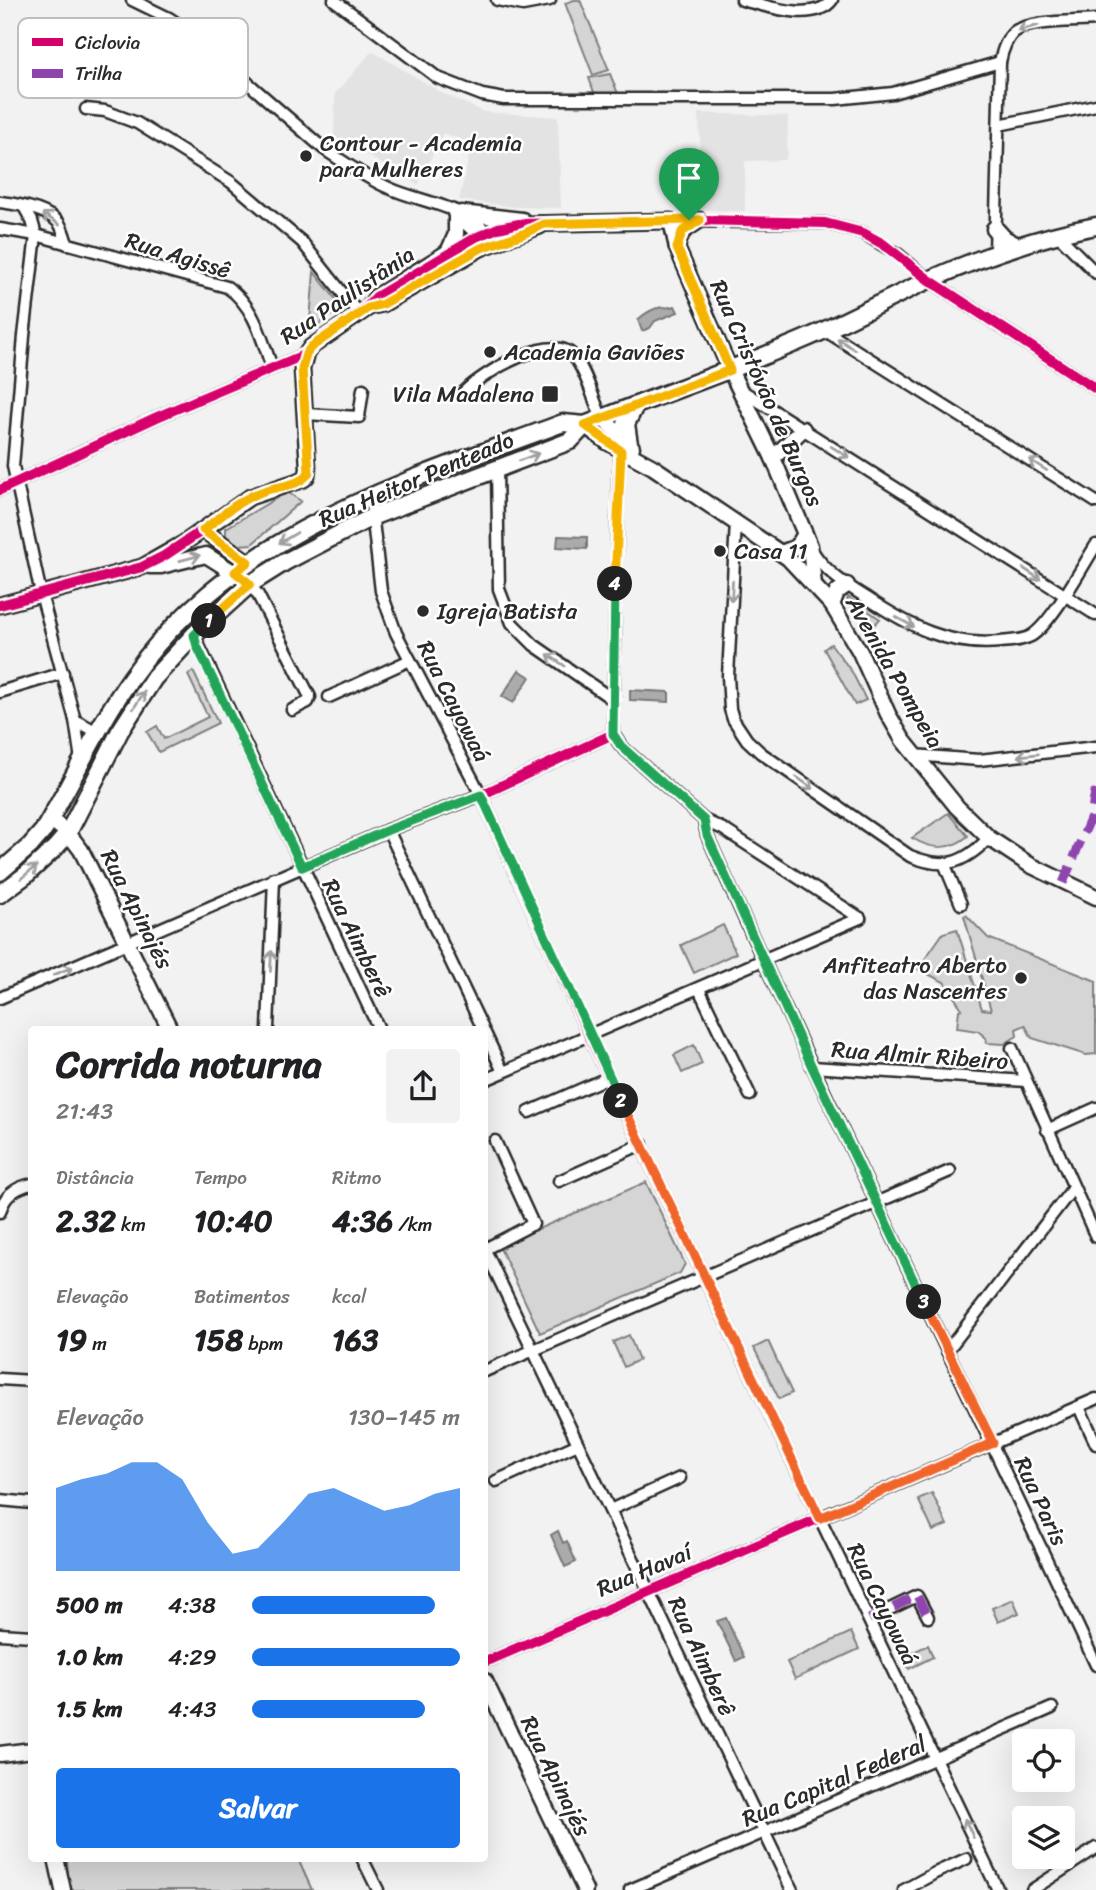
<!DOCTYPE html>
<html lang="pt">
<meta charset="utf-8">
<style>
body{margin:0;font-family:Sriracha,sans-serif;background:#f2f2f2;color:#202124;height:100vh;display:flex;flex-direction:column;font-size:26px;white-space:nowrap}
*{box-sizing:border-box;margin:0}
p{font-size:23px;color:#757577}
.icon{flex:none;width:38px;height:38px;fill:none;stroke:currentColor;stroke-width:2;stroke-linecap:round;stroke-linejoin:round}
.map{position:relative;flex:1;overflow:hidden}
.details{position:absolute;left:28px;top:1026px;width:460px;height:836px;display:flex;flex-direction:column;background:#fff;border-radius:7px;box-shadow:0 7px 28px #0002}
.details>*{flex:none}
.tools{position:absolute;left:1012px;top:1729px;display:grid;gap:14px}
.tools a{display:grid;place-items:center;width:63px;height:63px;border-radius:7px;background:#fff;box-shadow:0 7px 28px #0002;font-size:35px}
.pin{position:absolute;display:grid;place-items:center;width:60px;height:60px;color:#fff;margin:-72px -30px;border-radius:50% 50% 50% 0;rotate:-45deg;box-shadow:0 0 7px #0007}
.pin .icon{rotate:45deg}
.km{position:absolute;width:35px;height:35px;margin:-18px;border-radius:50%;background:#222;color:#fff;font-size:19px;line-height:35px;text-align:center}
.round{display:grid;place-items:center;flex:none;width:74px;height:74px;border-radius:7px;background:#f2f2f2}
.summary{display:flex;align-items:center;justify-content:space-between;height:119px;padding:0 28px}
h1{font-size:38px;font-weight:700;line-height:52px}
.figures{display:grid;grid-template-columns:repeat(3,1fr);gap:10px;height:119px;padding:7px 28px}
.figures div{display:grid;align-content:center}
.figures b{font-size:30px;font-weight:700}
.figures small{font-size:19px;font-weight:400}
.figures p{font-size:19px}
.chart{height:196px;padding:14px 28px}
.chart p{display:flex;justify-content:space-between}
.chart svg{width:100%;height:126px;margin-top:7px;fill:#1a73e8;opacity:.7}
.primary-button{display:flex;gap:14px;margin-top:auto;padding:14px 28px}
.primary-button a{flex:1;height:80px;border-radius:7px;background:#1a73e8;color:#fff;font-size:28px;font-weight:700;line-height:80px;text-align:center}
ul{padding:0 28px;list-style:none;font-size:23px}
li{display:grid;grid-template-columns:112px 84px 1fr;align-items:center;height:52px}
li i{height:18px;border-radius:9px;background:#1a73e8}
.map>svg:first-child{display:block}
.built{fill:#e3e3e3}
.green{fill:#d5d5d5;stroke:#808080;stroke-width:2}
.water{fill:#ababab;stroke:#787878;stroke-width:2}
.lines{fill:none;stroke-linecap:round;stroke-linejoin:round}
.street-casing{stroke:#2b2b2b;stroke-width:15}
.secondary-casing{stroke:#2b2b2b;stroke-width:19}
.primary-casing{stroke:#2b2b2b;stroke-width:21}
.street{stroke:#fff;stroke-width:10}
.secondary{stroke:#fff;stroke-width:14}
.primary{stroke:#fff;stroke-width:16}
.quiet{stroke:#8e44ad;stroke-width:9;stroke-dasharray:18 9;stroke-linecap:butt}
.cycleway-casing{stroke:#fff;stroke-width:15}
.cycleway{stroke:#d6006c;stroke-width:10}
.oneway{stroke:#a0a0a0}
.split-1-casing{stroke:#fff;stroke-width:14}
.split-2-casing{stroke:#fff;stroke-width:14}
.split-3-casing{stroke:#fff;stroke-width:14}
.split-4-casing{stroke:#fff;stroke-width:14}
.split-5-casing{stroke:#fff;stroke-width:14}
.split-1{stroke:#f5b400;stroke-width:9}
.split-2{stroke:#22a559;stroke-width:9}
.split-3{stroke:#f0652b;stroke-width:9}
.split-4{stroke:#22a559;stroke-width:9}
.split-5{stroke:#f5b400;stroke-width:9}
.poi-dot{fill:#2b2b2b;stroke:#fff;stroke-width:2.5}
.labels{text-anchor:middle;stroke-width:5;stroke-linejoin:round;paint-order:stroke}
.poi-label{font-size:23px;fill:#2b2b2b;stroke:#fff;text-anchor:start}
.street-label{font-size:23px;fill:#2b2b2b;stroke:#fff}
.key{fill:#fff;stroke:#bfbfbf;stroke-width:2}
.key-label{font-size:19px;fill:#2b2b2b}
</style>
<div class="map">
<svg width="1096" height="1890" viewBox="0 0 1096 1890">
<rect width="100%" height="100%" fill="#f2f2f2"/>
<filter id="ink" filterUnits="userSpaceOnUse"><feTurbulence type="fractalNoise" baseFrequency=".0143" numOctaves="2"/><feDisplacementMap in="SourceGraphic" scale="14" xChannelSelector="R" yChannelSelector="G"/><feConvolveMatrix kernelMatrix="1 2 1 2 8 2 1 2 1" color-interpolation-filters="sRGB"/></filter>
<g filter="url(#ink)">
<g class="built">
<path d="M372 51 444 94 484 112 558 117 561 208 515 207 459 200 472 144 443 133 418 185 334 136 335 94Z"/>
<path d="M699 113 788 116 787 154 785 160 745 161V211L702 210Z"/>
</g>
<g class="green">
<path d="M574 0H580L609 70 593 75 565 3Z"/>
<path d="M610 74 619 96 596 98 589 78Z"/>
<path d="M314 272 342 307 309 332Z"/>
<path d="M287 492 301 501 252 544 239 545 226 539V528Z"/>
<path d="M848 597 880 619 871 628 847 601Z"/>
<path d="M831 644 852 672 866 700 855 705 824 649Z"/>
<path d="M193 671 218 723 159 752 147 732 157 726 164 739 208 717 188 675Z"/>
<path d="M948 813 968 836C950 851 932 850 912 838Z"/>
<path d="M966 915 988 938 1096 981V1054L1086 1055 1032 1038 1025 1025 1016 1029 1017 1036 1004 1044 987 1043 986 1038 978 1031 957 1028 959 1010 962 1009 944 982 918 969 943 933 957 929 982 1009 991 1010 964 916Z"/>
<path d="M723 925 736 953 694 973 681 945Z"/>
<path d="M694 1045 702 1064 682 1073 674 1055Z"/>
<path d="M646 1182 685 1264 680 1273 540 1333 499 1246Z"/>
<path d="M629 1335 639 1360 624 1367 613 1342Z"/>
<path d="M768 1341 792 1393 779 1399 754 1348Z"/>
<path d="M932 1493 947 1525 933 1531 918 1499Z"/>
<path d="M1013 1599 1019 1613 998 1622 992 1608Z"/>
<path d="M851 1632 859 1649 795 1679 787 1662Z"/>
<path d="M928 1645 933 1657 909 1669 903 1657Z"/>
<path d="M67 1859H298L312 1890H69Z"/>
</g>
<g class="water">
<path d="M675 306 678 312 655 321 650 328 642 331 638 320C641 316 652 309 658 308 665 306 668 309 675 306Z"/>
<path d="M558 536 587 537V549L557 547Z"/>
<path d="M519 670 530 677 513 703 502 696Z"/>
<path d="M630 690 669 692V702L630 700Z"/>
<path d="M558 1531 563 1543 567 1541 576 1562 565 1567 551 1535Z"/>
<path d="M726 1618 744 1657 736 1661 717 1621Z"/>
</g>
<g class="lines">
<g class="street-casing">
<g id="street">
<path d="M132 0 169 18 187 30 324 149C345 163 366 178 389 188 419 202 471 207 489 236"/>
<path d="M334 0 438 78 482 95 504 99H835L893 93 1000 62"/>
<path d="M497 0 523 5 550 0"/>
<path d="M742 0C766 6 815 23 832 0"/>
<path d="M86 109 105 111 137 123 231 182 302 242 359 314"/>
<path d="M999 125 1096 105"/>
<path d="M0 202C17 204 47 209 59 223 63 229 65 237 67 244"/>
<path d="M24 207 32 221 36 235 24 336 13 466 41 594 75 720 81 760"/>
<path d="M453 213 473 231 479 244"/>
<path d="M671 221 825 223 863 233 899 255 929 280 1096 389"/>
<path d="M0 229 36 235 227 287C254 305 262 339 272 368"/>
<path d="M1057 234 1096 273"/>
<path d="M995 253 1000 62C1002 52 1005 40 1014 32 1030 20 1075 22 1096 20"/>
<path d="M824 330 1096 502"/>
<path d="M741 390 1096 615"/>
<path d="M464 392C483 373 554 329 575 358 587 373 593 400 602 418"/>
<path d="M305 414 359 417 363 389"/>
<path d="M621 451 618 480 613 734 621 746 704 820 707 835C831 1115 967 1388 1096 1665"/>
<path d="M497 469 499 589 512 623 534 645 612 699"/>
<path d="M0 490 157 417 306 354"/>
<path d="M370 495 381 591 396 633 481 795 589 1036 998 1890"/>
<path d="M736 522 728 676 730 709 733 719 747 740 761 753 910 856C945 870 963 864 989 838"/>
<path d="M812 550C825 572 846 585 867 598 909 626 949 647 1000 642 1011 641 1022 641 1031 636 1052 623 1082 567 1096 545"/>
<path d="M250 584 258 595 310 697 308 702 292 710"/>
<path d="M194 635 379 1029"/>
<path d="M0 692 63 673"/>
<path d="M329 697 410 660"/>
<path d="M75 720 99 733"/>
<path d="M913 755 979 760 1096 747"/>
<path d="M704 820 723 829 860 918"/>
<path d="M388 830 483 1029"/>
<path d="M944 863 961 904"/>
<path d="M699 989 750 1095"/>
<path d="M0 998 388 830 481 795 613 734"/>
<path d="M268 1029 274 878"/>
<path d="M485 1033 503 1072"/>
<path d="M1012 1048 1096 1237"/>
<path d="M812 1067 1026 1081"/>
<path d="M485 1080 860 918"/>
<path d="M529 1112 609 1077"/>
<path d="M1047 1130 1096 1108"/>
<path d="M559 1181 642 1144"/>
<path d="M0 1212C4 1196 16 1187 32 1184"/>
<path d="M485 1249 533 1224 495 1141"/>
<path d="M485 1250 792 1890"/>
<path d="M947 1351 1073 1188"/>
<path d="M485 1371 950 1171"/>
<path d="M0 1379 32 1381"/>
<path d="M1079 1407 1096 1444"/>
<path d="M496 1481 578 1444"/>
<path d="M0 1500 32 1503"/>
<path d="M610 1510 680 1478"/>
<path d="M869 1619 917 1596 928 1617"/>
<path d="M0 1634 32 1636"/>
<path d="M485 1662 1096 1399"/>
<path d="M362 1858 378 1890"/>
<path d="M630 1890 1052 1708"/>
<path d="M904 1890 935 1873 966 1859"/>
<path d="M1032 1890 1096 1848"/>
</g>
</g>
<g class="secondary-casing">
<g id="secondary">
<path d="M461 213 522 220"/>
<path d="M677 247 682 232 700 220"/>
<path d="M448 252 456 234V216"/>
<path d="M369 307 383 304 481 248 540 226"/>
<path d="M602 418 632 447"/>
<path d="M585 425 607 442 653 467 788 558 832 605 860 652 888 714 903 740 957 807 989 838 1030 865 1096 897"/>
<path d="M773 458 803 429"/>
<path d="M203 530 248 562"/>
<path d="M781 553 797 547 805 534"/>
<path d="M150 566H161L206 555 244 579"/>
<path d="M0 605 142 567 184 543 250 497 304 479 307 476 308 468 302 369 306 354 311 347 368 308 376 297 448 252 498 228 519 224 671 221 677 248 730 370 773 458 810 546 814 585"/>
<path d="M832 605 837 592 847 585"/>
<path d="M50 819 68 833 81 850 170 1029"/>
<path d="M485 1681 585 1890"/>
<path d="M0 1754 32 1750"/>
<path d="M56 1858 63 1890"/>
</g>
</g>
<g class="primary-casing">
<g id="primary">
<path d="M995 229 1004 239 1017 246"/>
<path d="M629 444 626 424 635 406"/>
<path d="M0 872 30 846 43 831C73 781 97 726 131 678 233 532 404 482 563 423L585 425"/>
<path d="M0 894 26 875 56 847 68 833 120 731 154 678 194 635 250 584 285 562 374 516 570 441 585 425C664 393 745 366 823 331 859 315 893 296 929 280 983 256 1038 237 1096 226"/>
</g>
</g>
<use href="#street" class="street"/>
<use href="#secondary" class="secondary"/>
<use href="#primary" class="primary"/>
<g class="quiet">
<path d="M1063 883 1091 817 1096 786"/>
<path d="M869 1619 917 1596 928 1617"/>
</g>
<g class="cycleway-casing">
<g id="cycleway">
<path d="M0 490 157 417 306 354C325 330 357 321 376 297L477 237 498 228 519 224 700 220 825 223 863 233 883 244 929 280 1096 389"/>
<path d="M0 605 142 567 164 556 203 530"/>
<path d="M485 1662 820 1518 589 1036 481 795 613 734 618 480 621 451"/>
</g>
</g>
<use href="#cycleway" class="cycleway"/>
</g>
<defs><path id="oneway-shaft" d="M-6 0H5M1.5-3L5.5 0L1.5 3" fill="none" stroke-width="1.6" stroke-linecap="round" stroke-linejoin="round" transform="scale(1.75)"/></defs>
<g class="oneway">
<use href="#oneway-shaft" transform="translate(1028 28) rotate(166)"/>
<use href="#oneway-shaft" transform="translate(51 219) rotate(-145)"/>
<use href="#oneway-shaft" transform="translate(846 344) rotate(-148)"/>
<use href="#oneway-shaft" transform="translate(840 452) rotate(32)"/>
<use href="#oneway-shaft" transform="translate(529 457) rotate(-21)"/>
<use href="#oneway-shaft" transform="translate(1038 465) rotate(-148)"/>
<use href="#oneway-shaft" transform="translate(288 538) rotate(149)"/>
<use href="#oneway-shaft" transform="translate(190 558) rotate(-15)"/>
<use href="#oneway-shaft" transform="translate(1032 574) rotate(33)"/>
<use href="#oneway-shaft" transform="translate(732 591) rotate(93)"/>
<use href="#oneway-shaft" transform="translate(905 622) rotate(29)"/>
<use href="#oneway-shaft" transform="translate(556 660) rotate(-146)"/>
<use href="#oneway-shaft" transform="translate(139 700) rotate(-57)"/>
<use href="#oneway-shaft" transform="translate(1028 755) rotate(174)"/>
<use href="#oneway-shaft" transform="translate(805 783) rotate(35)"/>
<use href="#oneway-shaft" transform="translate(29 872) rotate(-40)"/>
<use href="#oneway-shaft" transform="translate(271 961) rotate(-87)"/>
<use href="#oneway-shaft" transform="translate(63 971) rotate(-23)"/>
<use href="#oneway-shaft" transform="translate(969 1828) rotate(-115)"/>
</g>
</g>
<g class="lines" filter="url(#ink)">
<g class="split-1-casing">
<path id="split-1" d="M209 621 250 584 235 572 248 562 203 530C222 516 241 498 264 491 278 486 302 486 309 472L302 369 306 354 311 347 368 308 383 304 481 248 523 234 544 224 689 220"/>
</g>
<g class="split-2-casing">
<path id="split-2" d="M209 621 194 635 197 646 302 867 388 830 481 795 621 1101"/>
</g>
<g class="split-3-casing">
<path id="split-3" d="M621 1101 820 1518 993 1443 924 1302"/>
</g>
<g class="split-4-casing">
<path id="split-4" d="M615 584 613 734 621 746 704 820 707 835 812 1067 924 1302"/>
</g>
<g class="split-5-casing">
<path id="split-5" d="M615 584 621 451 585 425 730 370 677 248 682 232 700 220H689"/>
</g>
<use href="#split-1" class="split-1"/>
<use href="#split-2" class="split-2"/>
<use href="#split-3" class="split-3"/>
<use href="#split-4" class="split-4"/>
<use href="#split-5" class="split-5"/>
</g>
<g class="poi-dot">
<circle cx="306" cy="156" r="7"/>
<circle cx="490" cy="352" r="7"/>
<rect x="541" y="385" width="18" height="18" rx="3.5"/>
<circle cx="720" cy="551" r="7"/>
<circle cx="423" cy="611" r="7"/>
<circle cx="1021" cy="978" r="7"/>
</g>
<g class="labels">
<g class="poi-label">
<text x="320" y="151">Contour - Academia<tspan x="320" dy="26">para Mulheres</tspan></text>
<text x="504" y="360">Academia Gaviões</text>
<text x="534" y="402" text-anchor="end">Vila Madalena</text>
<text x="734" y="559">Casa 11</text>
<text x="437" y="619">Igreja Batista</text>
<text x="1007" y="973" text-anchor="end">Anfiteatro Aberto<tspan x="1007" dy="26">das Nascentes</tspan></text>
</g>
<g class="street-label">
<text transform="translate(178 255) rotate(17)" y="8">Rua Agissê</text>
<text transform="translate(347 295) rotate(-34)" y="8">Rua Paulistânia</text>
<text transform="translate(767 393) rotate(66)" y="8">Rua Cristóvão de Burgos</text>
<text transform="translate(416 479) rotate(-23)" y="8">Rua Heitor Penteado</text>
<text transform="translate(895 672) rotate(60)" y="8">Avenida Pompeia</text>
<text transform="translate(454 701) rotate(63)" y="8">Rua Cayowaá</text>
<text transform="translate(137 909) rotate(63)" y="8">Rua Apinajés</text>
<text transform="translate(357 938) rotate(64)" y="8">Rua Aimberê</text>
<text transform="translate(920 1055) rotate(4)" y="8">Rua Almir Ribeiro</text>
<text transform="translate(1041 1501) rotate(65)" y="8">Rua Paris</text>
<text transform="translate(644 1570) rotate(-23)" y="8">Rua Havaí</text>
<text transform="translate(883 1604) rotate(64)" y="8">Rua Cayowaá</text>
<text transform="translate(702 1656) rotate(65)" y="8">Rua Aimberê</text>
<text transform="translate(556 1776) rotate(64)" y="8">Rua Apinajés</text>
<text transform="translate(834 1781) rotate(-23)" y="8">Rua Capital Federal</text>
</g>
</g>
<rect x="18" y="18" width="230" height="80" rx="10" class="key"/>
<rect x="32" y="38" width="31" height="8" fill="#d6006c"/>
<rect x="32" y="69" width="31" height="9" fill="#8e44ad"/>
<g class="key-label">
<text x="75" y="49">Ciclovia</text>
<text x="75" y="80">Trilha</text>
</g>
</svg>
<div class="tools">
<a><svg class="icon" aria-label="locate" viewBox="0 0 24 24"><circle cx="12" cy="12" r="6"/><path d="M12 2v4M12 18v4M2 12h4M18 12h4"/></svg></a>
<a><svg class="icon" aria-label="layers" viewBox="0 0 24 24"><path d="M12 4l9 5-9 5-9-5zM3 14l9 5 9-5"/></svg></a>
</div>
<div class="pin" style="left:689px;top:220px;background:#1e9e55"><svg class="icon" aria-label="arrive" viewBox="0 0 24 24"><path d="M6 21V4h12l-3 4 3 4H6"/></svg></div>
<b class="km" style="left:209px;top:621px">1</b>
<b class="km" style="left:621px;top:1101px">2</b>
<b class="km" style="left:924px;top:1302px">3</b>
<b class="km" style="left:615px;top:584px">4</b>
<section class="details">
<div class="summary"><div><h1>Corrida noturna</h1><p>21:43</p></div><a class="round"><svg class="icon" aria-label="share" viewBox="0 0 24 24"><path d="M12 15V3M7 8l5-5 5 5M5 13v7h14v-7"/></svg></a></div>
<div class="figures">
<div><p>Distância</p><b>2.32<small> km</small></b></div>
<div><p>Tempo</p><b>10:40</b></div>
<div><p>Ritmo</p><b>4:36<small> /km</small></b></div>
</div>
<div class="figures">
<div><p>Elevação</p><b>19<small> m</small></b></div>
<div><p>Batimentos</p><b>158<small> bpm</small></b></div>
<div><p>kcal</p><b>163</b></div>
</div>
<div class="chart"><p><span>Elevação</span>130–145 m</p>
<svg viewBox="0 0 160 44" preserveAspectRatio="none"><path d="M0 44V15L10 12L20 10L30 6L40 6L50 12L60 27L70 38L80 36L90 27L100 17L110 15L120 19L130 23L140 21L150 17L160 15V44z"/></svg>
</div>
<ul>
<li><b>500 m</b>4:38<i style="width:88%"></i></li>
<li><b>1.0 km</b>4:29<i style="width:100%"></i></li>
<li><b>1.5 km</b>4:43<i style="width:83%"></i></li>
</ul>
<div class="primary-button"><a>Salvar</a></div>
</section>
</div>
